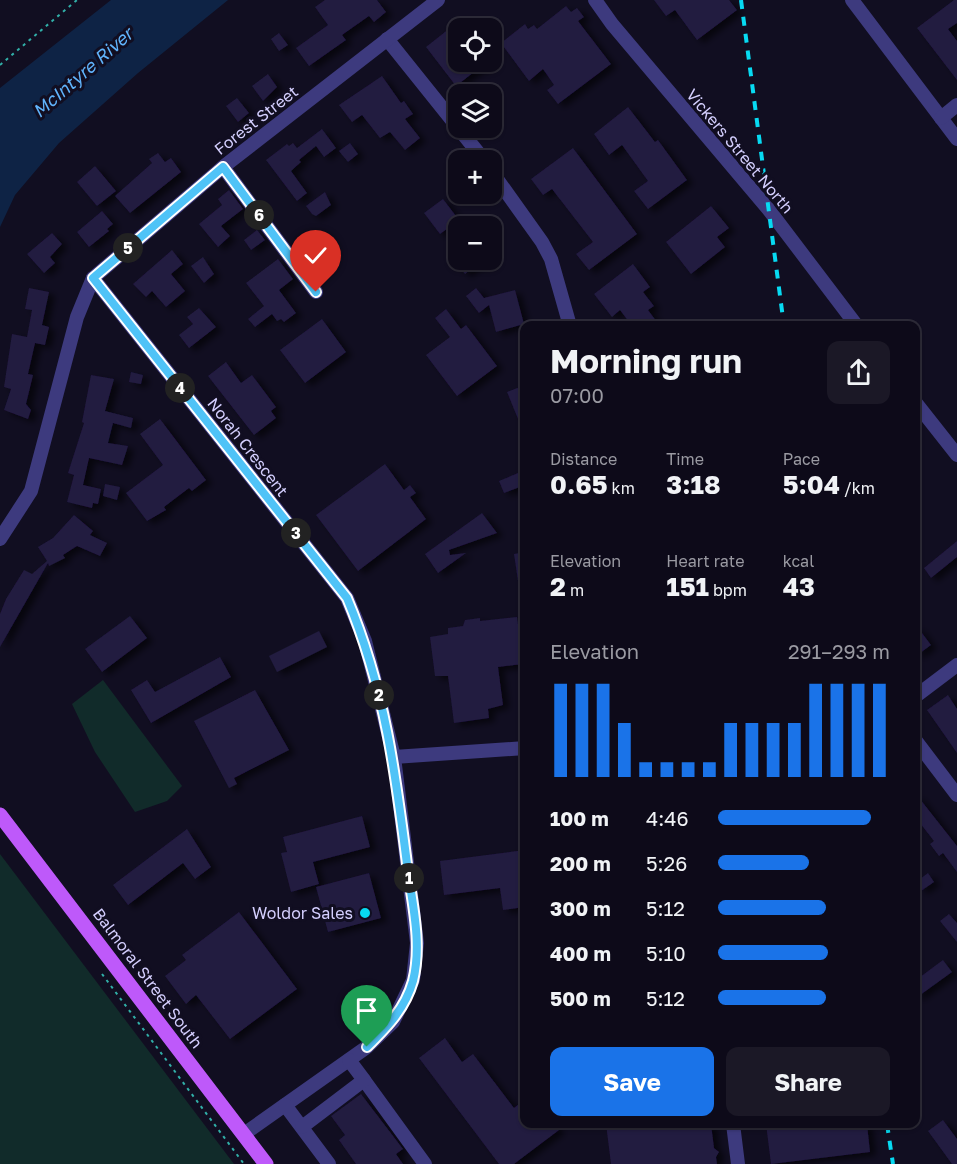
<!DOCTYPE html>
<meta charset="utf-8">
<style>
body{margin:0;font-family:"Golos Text",sans-serif;background:#1b1826;color:#f1f3f6;height:100vh;display:flex;flex-direction:column;font-size:22px;white-space:nowrap}
*{box-sizing:border-box;margin:0}
p{font-size:20px;color:#9a9aa2}
.icon{flex:none;width:33px;height:33px;fill:none;stroke:currentColor;stroke-width:2;stroke-linecap:round;stroke-linejoin:round}
.map{position:relative;flex:1;overflow:hidden}
.panel{position:absolute;left:520px;top:321px;width:400px;height:807px;display:flex;flex-direction:column;background:#0d0a19;border-radius:12px;box-shadow:0 2px 4px #0004,0 0 0 2px #2d2b38}
.panel>*{flex:none}
.controls{position:absolute;left:448px;top:18px;display:grid;gap:12px}
.controls a{display:grid;place-items:center;width:54px;height:54px;border-radius:12px;background:#0d0a19;box-shadow:0 2px 4px #0004,0 0 0 2px #2d2b38;font-size:30px}
.pin{position:absolute;display:grid;place-items:center;width:51px;height:51px;color:#fff;margin:-62px -26px;border-radius:50% 50% 50% 0;rotate:-45deg;box-shadow:0 0 6px #0007}
.pin .icon{rotate:45deg}
.km{position:absolute;width:30px;height:30px;margin:-15px;border-radius:50%;background:#222;color:#fff;font-size:16px;line-height:30px;text-align:center}
.round{display:grid;place-items:center;flex:none;width:63px;height:63px;border-radius:12px;background:#1b1826}
.headline{display:flex;align-items:center;justify-content:space-between;height:102px;padding:0 30px}
h1{font-size:33px;font-weight:700;line-height:45px}
.figures{display:grid;grid-template-columns:repeat(3,1fr);gap:9px;height:102px;padding:6px 30px}
.figures div{display:grid;align-content:center}
.figures b{font-size:26px;font-weight:700}
.figures small{font-size:16px;font-weight:400}
.figures p{font-size:16px}
.chart{height:168px;padding:12px 30px}
.chart p{display:flex;justify-content:space-between}
.chart svg{width:100%;height:108px;margin-top:6px;stroke:#1a73e8;stroke-width:6}
.primary-button{display:flex;gap:12px;margin-top:auto;padding:12px 30px}
.primary-button a{flex:1;height:69px;border-radius:12px;background:#1a73e8;color:#fff;font-size:24px;font-weight:700;line-height:69px;text-align:center}
.primary-button a+a{background:#1b1826;color:#f1f3f6}
ul{padding:0 30px;list-style:none;font-size:20px}
li{display:grid;grid-template-columns:96px 72px 1fr;align-items:center;height:45px}
li i{height:15px;border-radius:8px;background:#1a73e8}
.map>svg:first-child{display:block}
.green{fill:#112b2a}
.water{fill:#0e2345}
.building{fill:#221a41;filter:url(#shadow)}
.lines{fill:none;stroke-linecap:round;stroke-linejoin:round}
.path{stroke:#31afa8;stroke-width:2;stroke-dasharray:3 4.5;stroke-linecap:butt}
.minor{stroke:#3d3a7e;stroke-width:14}
.major{stroke:#be59fa;stroke-width:15}
.rail{stroke:#07daf2;stroke-width:4;stroke-dasharray:9 8;stroke-linecap:butt}
.route-casing{stroke:#fff;stroke-width:12}
.route{stroke:#4fc3f7;stroke-width:8}
.poi-dot{fill:#07daf2;stroke:#110e21;stroke-width:2}
.labels{text-anchor:middle;stroke-width:6;stroke-linejoin:round;paint-order:stroke}
.street-label{font-size:16px;fill:#d4cffe;stroke:#110e21}
.poi-label{font-size:16px;fill:#d4cffe;stroke:#110e21;text-anchor:end}
.water-label{font-size:18px;font-style:italic;fill:#60b3fb;stroke:#110e21}
</style>
<div class="map">
<svg width="957" height="1164" viewBox="0 0 957 1164">
<defs>
<filter id="shadow"><feDropShadow dx="6" dy="3.5" stdDeviation="3" flood-color="#0009"/></filter>
</defs>
<rect width="100%" height="100%" fill="#110e21"/>
<g class="green">
<path d="M103 680 182 786 167 801 135 812 95 752 72 704Z"/>
<path d="M0 854 234 1164H0Z"/>
</g>
<path class="water" d="M111 0H228L138 73 59 143 15 195 0 227V88Z"/>
<g class="building">
<path d="M325 0H377L386 12 374 22 369 16 342 35 346 40 309 66 296 48 328 25 315 7Z"/>
<path d="M654 0H729L737 10 697 40 675 10 666 16Z"/>
<path d="M954 0H957V23L948 29 957 41V80L917 28Z"/>
<path d="M566 6 571 12 577 8 584 17 578 21 611 64 558 104 547 90 554 85 543 69 529 81 501 43 525 24 528 29 534 25 537 29Z"/>
<path d="M450 28 459 39V62H487L456 86 426 47Z"/>
<path d="M279 33 288 45 279 51 271 39Z"/>
<path d="M268 74 277 87 263 101 252 86Z"/>
<path d="M382 76 401 103 404 101 413 114 405 119 420 138 405 150 390 132 380 138 362 115 352 122 339 105Z"/>
<path d="M237 98 249 113 238 122 226 106Z"/>
<path d="M628 107 655 142 658 140 687 180 648 209 634 191 648 181 622 145 609 155 594 134Z"/>
<path d="M322 129 336 148 324 157 316 146 299 160 301 162 291 171 307 193 297 201 266 160 287 144 289 146 293 143 297 148Z"/>
<path d="M350 143 358 154 348 162 339 151Z"/>
<path d="M573 148 637 234 589 270 576 254 593 242 552 189 543 195 531 179Z"/>
<path d="M158 153 165 162 171 158 181 172 130 213 115 196 152 163 149 159Z"/>
<path d="M95 166 116 191 97 206 77 182Z"/>
<path d="M229 190 243 209 221 226 230 236 218 247 199 224 222 205 218 199Z"/>
<path d="M325 192 331 205 316 216 312 214 306 206Z"/>
<path d="M443 199 459 220 440 234 424 213Z"/>
<path d="M711 206 729 228 717 237 725 247 691 274 666 242Z"/>
<path d="M102 211 113 224 107 229 109 231 89 247 77 232Z"/>
<path d="M257 230 265 240 251 250 244 240Z"/>
<path d="M52 233 62 244 50 257 55 263 44 273 27 254Z"/>
<path d="M172 250 183 264 171 274 185 291 166 307 152 291 146 297 133 284Z"/>
<path d="M203 257 214 274 204 283 191 266Z"/>
<path d="M278 259 293 279 279 290 296 313 284 322 281 319 277 321 272 314 255 327 248 319 264 306 246 283Z"/>
<path d="M454 260H483L465 274Z"/>
<path d="M633 264 650 287 643 292 654 306 648 310 660 326H632L620 310 612 317 594 294Z"/>
<path d="M29 288 49 292 42 325 49 327 45 345 35 343 28 374 33 375 26 404 31 410 28 419 4 410 11 389 4 387 12 334 27 337 32 310 25 309Z"/>
<path d="M476 288 484 298 515 290 524 324 496 332 489 305 479 313 466 296Z"/>
<path d="M199 308 216 327 189 348 179 335 193 324 187 317Z"/>
<path d="M446 309 461 329 466 325 497 366 457 396 426 355 450 337 435 318Z"/>
<path d="M322 319 346 352 305 383 280 350Z"/>
<path d="M226 362 241 383 252 375 276 407 271 411 276 418 254 435 208 376Z"/>
<path d="M131 372 143 375 141 384 129 382Z"/>
<path d="M91 375 114 379 105 411 133 418 131 428 113 423 108 443 128 446 122 465 89 458 83 485 101 489 98 504 93 503 92 508 67 502 74 475 68 473 84 423 82 422Z"/>
<path d="M525 385V436L507 392Z"/>
<path d="M160 419 206 480 192 491 189 488 164 507 166 510 147 521 126 493 163 465 140 434Z"/>
<path d="M385 464 404 490 410 485 416 493 410 497 426 519 358 571 316 515Z"/>
<path d="M525 470V485L504 493 499 481Z"/>
<path d="M105 484 120 487 117 500 103 496Z"/>
<path d="M482 513 497 533 449 550 450 555 466 553 438 573 425 554Z"/>
<path d="M74 515 93 531 90 535 107 543 100 556 77 546 63 555 65 558 49 566 48 563 0 647V614L6 599 24 570 32 574 47 561 38 547 53 538Z"/>
<path d="M957 541V557L931 578 924 568Z"/>
<path d="M525 552V588H519L514 554Z"/>
<path d="M130 616 147 638 102 672 85 649Z"/>
<path d="M517 617 523 664 498 667 503 705 488 709 489 718 454 723 448 676H435L430 637 448 634V628L463 626 465 620 480 618V621Z"/>
<path d="M916 625 931 645 916 656Z"/>
<path d="M319 631 327 647 277 672 269 656Z"/>
<path d="M220 657 231 677 151 723 131 690 147 680 155 692Z"/>
<path d="M255 690 289 750 234 778 237 784 229 788 194 721Z"/>
<path d="M948 695 957 709V753L927 710Z"/>
<path d="M916 794 957 846V872L943 853 939 856 930 844 934 841 916 818Z"/>
<path d="M362 816 370 847 313 862 319 884 291 892 281 853 287 852 283 837Z"/>
<path d="M187 829 211 867 195 879 183 863 128 905 113 885Z"/>
<path d="M525 850V907L503 910 500 888 444 895 440 861Z"/>
<path d="M369 873 381 918 328 932 316 887Z"/>
<path d="M928 873 934 882 921 891 916 882Z"/>
<path d="M239 912 297 989 230 1039 196 995 186 1004 165 976 186 960 182 955Z"/>
<path d="M949 914 957 923V942L940 921Z"/>
<path d="M943 960 952 972 916 998V980Z"/>
<path d="M445 1038 462 1062 473 1054 514 1108 525 1099V1124H554L559 1130 514 1164H499L419 1058Z"/>
<path d="M361 1094 403 1149 396 1154 403 1164H356L339 1140 345 1135 331 1116Z"/>
<path d="M943 1120 957 1139V1164H952L928 1131Z"/>
<path d="M606 1124H711L714 1148 719 1152 716 1157 717 1164H611Z"/>
<path d="M766 1124H867L870 1152 771 1164Z"/>
</g>
<g class="lines">
<g class="path">
<path d="M0 65 77 0"/>
<path d="M102 974 244 1164"/>
</g>
<g class="minor">
<path d="M595 0 612 24 769 210 857 326"/>
<path d="M852 0 957 139"/>
<path d="M387 39 484 160"/>
<path d="M941 118 957 105"/>
<path d="M223 167 316 292"/>
<path d="M492 172 542 242 551 259 570 326"/>
<path d="M93 278 347 598 365 641 394 757 417 943 413 980 393 1022 367 1047 244 1134"/>
<path d="M916 403 957 455"/>
<path d="M0 539 31 491 77 317 93 278 223 167 438 0"/>
<path d="M916 696 957 665"/>
<path d="M916 741 957 795"/>
<path d="M394 757 525 748"/>
<path d="M364 1080 425 1164"/>
<path d="M285 1105 329 1164"/>
<path d="M733 1124 738 1164"/>
<path d="M302 1127 364 1080 349 1060"/>
</g>
<path class="major" d="M0 815 266 1164"/>
<g class="rail">
<path d="M741 0 784 326"/>
<path d="M887 1124 893 1164"/>
</g>
</g>
<g class="lines">
<g class="route-casing">
<path id="route" d="M316 292 223 167 93 278 347 598C385 688 396 776 408 872 413 907 422 945 413 981 405 1009 387 1027 367 1047"/>
</g>
<use href="#route" class="route"/>
</g>
<circle class="poi-dot" cx="365" cy="913" r="6"/>
<g class="labels">
<g class="street-label">
<text transform="translate(256 120) rotate(-38)" y="6">Forest Street</text>
<text transform="translate(740 151) rotate(50)" y="6">Vickers Street North</text>
<text transform="translate(248 447) rotate(52)" y="6">Norah Crescent</text>
<text transform="translate(148 978) rotate(53)" y="6">Balmoral Street South</text>
</g>
<g class="poi-label">
<text x="353" y="919">Woldor Sales</text>
</g>
<g class="water-label">
<text transform="translate(83 73) rotate(-41)" y="6">McIntyre River</text>
</g>
</g>
</svg>
<div class="controls">
<a><svg class="icon" aria-label="locate" viewBox="0 0 24 24"><circle cx="12" cy="12" r="6"/><path d="M12 2v4M12 18v4M2 12h4M18 12h4"/></svg></a>
<a><svg class="icon" aria-label="layers" viewBox="0 0 24 24"><path d="M12 4l9 5-9 5-9-5zM3 14l9 5 9-5"/></svg></a>
<a>+</a>
<a>−</a>
</div>
<div class="pin" style="left:367px;top:1047px;background:#1e9e55"><svg class="icon" aria-label="arrive" viewBox="0 0 24 24"><path d="M6 21V4h12l-3 4 3 4H6"/></svg></div>
<div class="pin" style="left:316px;top:292px;background:#d93025"><svg class="icon" aria-label="check" viewBox="0 0 24 24"><path d="M5 12l5 5 9-10"/></svg></div>
<b class="km" style="left:409px;top:878px">1</b>
<b class="km" style="left:379px;top:695px">2</b>
<b class="km" style="left:296px;top:533px">3</b>
<b class="km" style="left:180px;top:388px">4</b>
<b class="km" style="left:128px;top:248px">5</b>
<b class="km" style="left:259px;top:215px">6</b>
<section class="panel">
<div class="headline"><div><h1>Morning run</h1><p>07:00</p></div><a class="round"><svg class="icon" aria-label="share" viewBox="0 0 24 24"><path d="M12 15V3M7 8l5-5 5 5M5 13v7h14v-7"/></svg></a></div>
<div class="figures">
<div><p>Distance</p><b>0.65<small> km</small></b></div>
<div><p>Time</p><b>3:18</b></div>
<div><p>Pace</p><b>5:04<small> /km</small></b></div>
</div>
<div class="figures">
<div><p>Elevation</p><b>2<small> m</small></b></div>
<div><p>Heart rate</p><b>151<small> bpm</small></b></div>
<div><p>kcal</p><b>43</b></div>
</div>
<div class="chart"><p><span>Elevation</span>291–293 m</p>
<svg viewBox="0 0 160 44" preserveAspectRatio="none"><path d="M5 44V6M15 44V6M25 44V6M35 44V22M45 44V38M55 44V38M65 44V38M75 44V38M85 44V22M95 44V22M105 44V22M115 44V22M125 44V6M135 44V6M145 44V6M155 44V6"/></svg>
</div>
<ul>
<li><b>100 m</b>4:46<i style="width:89%"></i></li>
<li><b>200 m</b>5:26<i style="width:53%"></i></li>
<li><b>300 m</b>5:12<i style="width:63%"></i></li>
<li><b>400 m</b>5:10<i style="width:64%"></i></li>
<li><b>500 m</b>5:12<i style="width:63%"></i></li>
</ul>
<div class="primary-button"><a>Save</a><a>Share</a></div>
</section>
</div>
